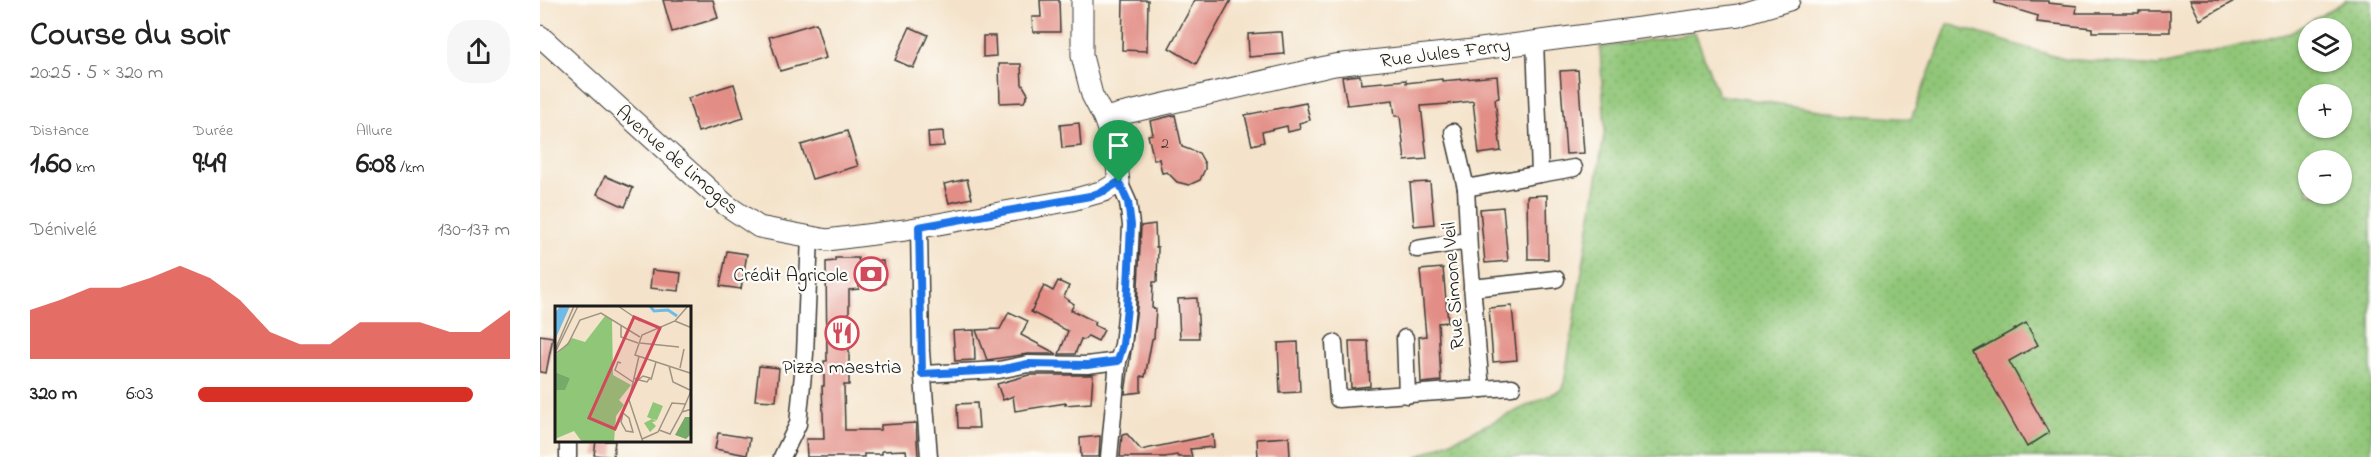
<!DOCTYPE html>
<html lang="fr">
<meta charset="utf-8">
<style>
body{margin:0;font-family:"Indie Flower",sans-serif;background:#f6f6f6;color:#222;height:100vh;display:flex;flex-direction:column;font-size:22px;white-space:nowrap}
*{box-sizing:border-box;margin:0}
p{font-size:20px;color:#767676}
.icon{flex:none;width:33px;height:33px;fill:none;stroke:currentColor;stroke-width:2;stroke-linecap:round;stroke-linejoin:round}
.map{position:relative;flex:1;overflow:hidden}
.drawer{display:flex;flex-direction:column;background:#fff;width:540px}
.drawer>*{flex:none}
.buttons{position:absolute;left:1758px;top:18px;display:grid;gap:12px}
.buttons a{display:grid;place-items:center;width:54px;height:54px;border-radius:50%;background:#fff;box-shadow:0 2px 4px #0004;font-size:30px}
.pin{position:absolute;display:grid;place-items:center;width:51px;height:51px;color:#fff;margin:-62px -26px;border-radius:50% 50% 50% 0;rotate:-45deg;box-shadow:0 0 6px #0007}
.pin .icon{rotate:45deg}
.round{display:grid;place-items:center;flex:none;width:63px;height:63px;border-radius:24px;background:#f6f6f6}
.overview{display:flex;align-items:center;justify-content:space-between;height:102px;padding:0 30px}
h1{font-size:33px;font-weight:700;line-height:45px}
.figures{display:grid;grid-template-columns:repeat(3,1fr);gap:9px;height:102px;padding:6px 30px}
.figures div{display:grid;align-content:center}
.figures b{font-size:30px;font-weight:700}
.figures small{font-size:16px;font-weight:400}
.figures p{font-size:16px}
.chart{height:168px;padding:12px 30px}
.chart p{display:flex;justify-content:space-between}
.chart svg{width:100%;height:108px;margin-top:6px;fill:#d93025;opacity:.7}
ul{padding:0 30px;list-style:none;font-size:20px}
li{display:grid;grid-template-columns:96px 72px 1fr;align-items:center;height:45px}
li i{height:15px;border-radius:8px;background:#d93025}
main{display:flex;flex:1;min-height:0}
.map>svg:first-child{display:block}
.grass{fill:url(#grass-dots);stroke:#56714a;stroke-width:1.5;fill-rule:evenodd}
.building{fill:#e28d85}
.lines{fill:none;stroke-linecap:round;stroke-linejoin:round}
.minor-casing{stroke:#3c3a36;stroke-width:19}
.major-casing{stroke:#3c3a36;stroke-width:23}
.minor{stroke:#fff;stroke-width:16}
.major{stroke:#fff;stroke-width:21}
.route-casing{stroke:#fff;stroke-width:12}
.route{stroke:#1a73e8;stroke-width:8}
.labels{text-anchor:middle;stroke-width:4.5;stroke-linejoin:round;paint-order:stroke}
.number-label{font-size:16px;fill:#4e3836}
.street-label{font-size:20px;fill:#1c1c1c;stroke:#fdfcf7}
.poi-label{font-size:20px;fill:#1c1c1c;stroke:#fdfcf7;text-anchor:end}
.inset-river{fill:none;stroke:#6ebbe8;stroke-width:3}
.inset-road{fill:none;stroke:#9e9384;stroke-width:1.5}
.view{fill:#d1495b;fill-opacity:0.15;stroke:#d1495b;stroke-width:3}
.inset-edge{fill:none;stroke:#1c1c1c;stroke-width:3}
</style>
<main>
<section class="drawer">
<div class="overview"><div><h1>Course du soir</h1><p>20:25 · 5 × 320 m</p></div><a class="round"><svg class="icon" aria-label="share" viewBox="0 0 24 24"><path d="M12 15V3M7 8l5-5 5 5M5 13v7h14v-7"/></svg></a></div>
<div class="figures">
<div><p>Distance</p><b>1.60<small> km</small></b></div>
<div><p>Durée</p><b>9:49</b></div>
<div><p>Allure</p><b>6:08<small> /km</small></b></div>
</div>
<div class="chart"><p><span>Dénivelé</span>130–137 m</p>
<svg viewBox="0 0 160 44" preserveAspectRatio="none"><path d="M0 44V24L10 20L20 15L30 15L40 11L50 6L60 11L70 20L80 33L90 38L100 38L110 29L120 29L130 29L140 33L150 33L160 24V44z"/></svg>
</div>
<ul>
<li><b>320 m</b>6:03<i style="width:88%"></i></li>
</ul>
</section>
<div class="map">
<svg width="1831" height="457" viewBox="0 0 1831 457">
<defs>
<pattern id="grass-dots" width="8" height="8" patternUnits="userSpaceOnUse" patternTransform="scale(1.5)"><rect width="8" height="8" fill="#90c678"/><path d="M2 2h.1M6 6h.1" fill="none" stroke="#7caa67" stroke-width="1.8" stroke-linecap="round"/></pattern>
</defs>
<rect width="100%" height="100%" fill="#fdfcf7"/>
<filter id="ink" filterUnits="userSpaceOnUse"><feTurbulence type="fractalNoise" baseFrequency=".0167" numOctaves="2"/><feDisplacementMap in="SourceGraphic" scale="12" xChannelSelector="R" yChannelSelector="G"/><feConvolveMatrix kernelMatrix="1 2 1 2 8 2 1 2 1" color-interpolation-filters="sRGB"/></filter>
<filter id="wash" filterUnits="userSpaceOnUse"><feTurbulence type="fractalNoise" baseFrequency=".008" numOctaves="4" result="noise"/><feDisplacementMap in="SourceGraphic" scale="24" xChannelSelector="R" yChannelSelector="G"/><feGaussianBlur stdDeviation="1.35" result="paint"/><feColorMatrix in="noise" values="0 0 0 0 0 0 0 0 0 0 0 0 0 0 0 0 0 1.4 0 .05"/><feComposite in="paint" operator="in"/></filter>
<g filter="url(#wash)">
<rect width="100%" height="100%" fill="#f4e3ca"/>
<path class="grass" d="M1807 0H1831V457H877L1023 389 1065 129 1060 48 1155 32 1178 95 1314 115 1371 119 1408 24 1524 59 1618 66 1750 33ZM1768 28H1802V62H1768ZM1768 94H1802V128H1768ZM1768 160H1802V194H1768Z"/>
<g id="blocks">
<g class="building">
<path d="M123 0H173L178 18 132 32Z"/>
<path d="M500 0H519L520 32H493L492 17H501Z"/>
<path d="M583 0H608L607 51 582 50Z"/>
<path d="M655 0H691L656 64 629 48Z"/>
<path d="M1455 0 1508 1V3L1537 6 1536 13H1599V11H1630V32H1552V28L1497 22 1498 16 1455 3Z"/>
<path d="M1650 0H1696L1660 20Z"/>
<path d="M276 23 286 58 240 71 229 37Z"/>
<path d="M370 27 388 35 373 68 355 60Z"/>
<path d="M737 32H742L744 54 709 57 708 34Z"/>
<path d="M443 36H455L456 56 443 57Z"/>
<path d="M459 64H481L482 84 488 94 484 102 460 103Z"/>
<path d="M1038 70 1044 153 1026 154 1020 71Z"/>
<path d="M820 75 821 84 866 80V83L902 79V81L957 76 959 98 955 99 961 151 939 154 933 101 908 104 881 106 887 159 865 161 860 116H855L853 100 807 105 802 77Z"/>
<path d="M194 84 204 118 158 132 148 98Z"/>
<path d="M766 103 770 120 759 123 760 129 748 132 747 126 722 132 724 142 712 145 705 115Z"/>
<path d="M635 115 642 147 659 153 665 164V169L660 180 649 185 637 182 627 172 622 173 619 159 614 160 608 135 613 134 610 121Z"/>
<path d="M539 123 541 146 522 148 520 125Z"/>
<path d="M307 131 318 166 272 179 261 145Z"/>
<path d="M403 131 404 146 389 147 388 132Z"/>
<path d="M65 176 93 188 85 207 57 194Z"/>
<path d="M427 179 432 198 409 203 404 184Z"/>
<path d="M890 182 894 224 874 226 870 183Z"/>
<path d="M1007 195 1008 259H988L987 196Z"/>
<path d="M963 207 968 261 945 263 940 209Z"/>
<path d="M615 224 616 247H618L617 282H613L612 308 616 309 614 338 612 339 605 377 601 376V392L585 394 597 308 601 226Z"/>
<path d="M187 251 207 254 201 289 180 286Z"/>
<path d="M295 258H318L319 262 343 261 345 284 319 285V289L309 290V385H304L305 430H341V425L376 423 378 457H367L366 450 342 451V454H324V457H267L266 439H284L282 386H284V361H287L286 262 295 261Z"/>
<path d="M903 268 908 322 898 323 901 381 881 383 879 337 886 336 880 270Z"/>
<path d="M112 270 141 273 139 291 110 288Z"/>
<path d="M518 281 529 286 524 297 534 304 531 310 556 322 554 325 564 330 558 341 548 336 544 340 541 339 535 354H519L528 331 491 312 504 286 513 291Z"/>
<path d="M657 298 659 338H640L638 299Z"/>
<path d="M972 306 977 360 953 362 949 308Z"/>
<path d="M469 312 488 321 481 335 517 354H488L447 360 436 330 460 329Z"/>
<path d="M1486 323 1498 345 1469 361 1509 433 1487 447 1434 352Z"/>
<path d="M434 330 435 360 415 361 413 331Z"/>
<path d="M0 335 13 337 6 373 0 372Z"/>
<path d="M809 341H828L830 386 811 388Z"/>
<path d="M758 342 760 392 740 393 738 343Z"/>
<path d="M219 366 239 368 236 401 215 400Z"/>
<path d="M489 375H553L551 403 525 405 526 403 475 411 473 396 463 400 457 384Z"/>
<path d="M437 403 439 428H418L417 404Z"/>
<path d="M178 433 210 438 207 455 175 449Z"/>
<path d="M587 434 601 450 673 435 674 447 650 449 652 457H638L637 455 625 457H580L582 435Z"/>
<path d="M560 436 559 457H541L540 438Z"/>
<path d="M749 437 750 457H718L717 439Z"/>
<path d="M56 441H75L73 457 54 455Z"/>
</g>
</g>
</g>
<g filter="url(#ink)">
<use href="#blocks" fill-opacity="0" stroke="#3c3a36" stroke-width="1.5"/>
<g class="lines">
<g class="minor-casing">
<g id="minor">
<path d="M913 132 926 188"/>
<path d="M1000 174 1034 168"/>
<path d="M379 227 381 351 389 457"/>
<path d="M877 249 928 241"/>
<path d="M932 288 1016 279"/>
<path d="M865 338 867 395"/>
<path d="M794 343 798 399 941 389 929 250 926 188 1000 174 995 41"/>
<path d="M383 374 459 370 488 364 547 365 578 361"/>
<path d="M941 389 972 387"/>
<path d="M28 457V440"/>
<path d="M242 457 258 424 265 354 270 237"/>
<path d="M569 457 578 361 583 345 587 307 591 225 588 202 579 182"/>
</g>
</g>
<g class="major-casing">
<g id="major">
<path d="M0 36 186 205 219 227 287 240 365 230 532 200 564 191 579 182 575 150 564 118 552 95 542 56V0"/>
<path d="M564 118 794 65 933 50 1199 15 1249 0"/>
</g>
</g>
<use href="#minor" class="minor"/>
<use href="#major" class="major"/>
</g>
</g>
<g class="lines" filter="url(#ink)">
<g class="route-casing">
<path id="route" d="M579 182 588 202 591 225 587 307 583 345 578 361 547 365 488 364 459 370 382 374 379 227 550 196 564 191Z"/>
</g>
<use href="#route" class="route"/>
</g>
<defs>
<g id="bank-ring" transform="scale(1.725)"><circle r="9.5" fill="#fdfcf7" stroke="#d1495b" stroke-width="1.5"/><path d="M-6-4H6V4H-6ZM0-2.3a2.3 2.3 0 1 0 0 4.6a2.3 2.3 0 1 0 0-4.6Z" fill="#d1495b"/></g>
<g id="restaurant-ring" transform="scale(1.725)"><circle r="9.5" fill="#fdfcf7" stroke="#d1495b" stroke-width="1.5"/><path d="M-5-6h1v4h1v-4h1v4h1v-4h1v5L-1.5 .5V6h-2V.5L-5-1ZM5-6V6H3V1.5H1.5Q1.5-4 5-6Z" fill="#d1495b"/></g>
</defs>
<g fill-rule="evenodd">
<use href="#bank-ring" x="331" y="274"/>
<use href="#restaurant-ring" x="302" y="333"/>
</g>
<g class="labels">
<g class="number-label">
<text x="625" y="148">2</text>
</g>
<g class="street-label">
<text transform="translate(905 52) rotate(-7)" y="7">Rue Jules Ferry</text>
<text transform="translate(138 159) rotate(41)" y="7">Avenue de Limoges</text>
<text transform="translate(912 286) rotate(-94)" y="7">Rue Simone Veil</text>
</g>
<g class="poi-label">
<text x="308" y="281">Crédit Agricole</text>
<text x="302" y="373" text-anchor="middle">Pizza maestria</text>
</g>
</g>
<g transform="translate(15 306)">
<rect width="136" height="136" fill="#f4e3ca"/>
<path d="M50 10 57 14 58 69 76 79 64 94 69 99 61 110 59 136H27L19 125 0 133V84L15 72 0 66V50L17 32 30 36Z" fill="#90c678"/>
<path d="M0 66 15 72 10 84H0ZM130 111H136V128L131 133 120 129Z" fill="#74ab68"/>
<path d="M98 96 108 100 102 114 97 113 102 115 97 116 101 120 95 126 89 117 97 113 92 111Z" fill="#90c678"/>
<path d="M5 0H15L0 34V7Z" fill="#6ebbe8"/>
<path class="inset-river" d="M95 0 99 5 113 4 122 10"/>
<path class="inset-road" d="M63 0 85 15M133 0 120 15 87 29 80 49 135 67M120 15 137 22M66 19V31L83 37M85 37 124 41M0 44 19 0M0 47 23 0M0 48 13 38 25 14 46 7 85 31M84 50 74 94 88 136M66 57 63 56 60 64 78 76M114 60 118 76 137 85M125 62 129 43M79 72 83 74H84L92 76 95 72 88 70 83 74M96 74 101 56M127 106 136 85M68 107 74 112 78 126 71 125 66 116ZM104 124 115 128 127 106 137 103M87 133 103 126 117 97 130 98"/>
<path class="view" d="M79 11 105 22 60 123 34 112Z"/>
<rect width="136" height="136" class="inset-edge"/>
</g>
</svg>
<div class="buttons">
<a><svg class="icon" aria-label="layers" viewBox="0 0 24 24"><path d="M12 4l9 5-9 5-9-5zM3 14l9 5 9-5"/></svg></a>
<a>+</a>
<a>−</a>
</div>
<div class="pin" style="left:579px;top:182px;background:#1e9e55"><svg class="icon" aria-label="arrive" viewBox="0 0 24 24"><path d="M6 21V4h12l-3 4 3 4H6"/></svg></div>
</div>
</main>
